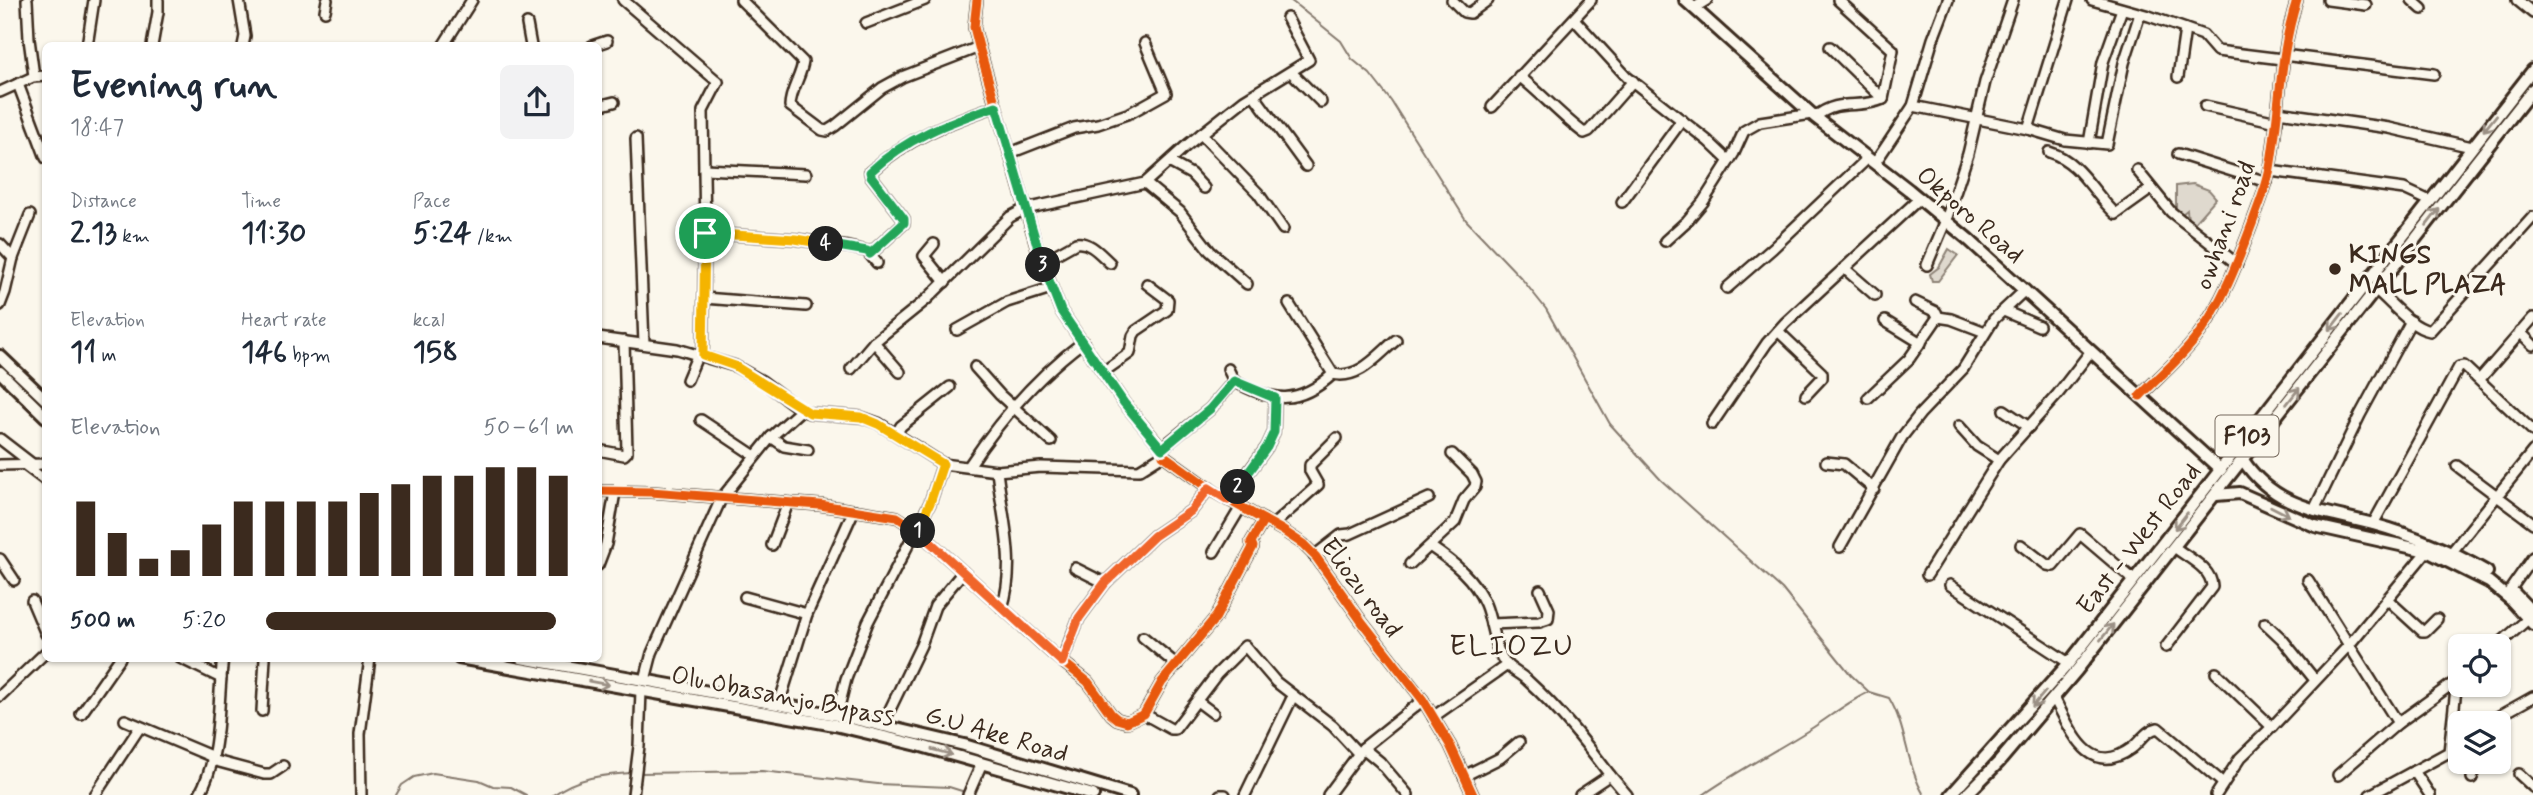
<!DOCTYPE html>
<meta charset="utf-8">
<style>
body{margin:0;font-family:Mynerve,sans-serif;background:#f2f2f3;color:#1f2937;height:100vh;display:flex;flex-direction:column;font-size:26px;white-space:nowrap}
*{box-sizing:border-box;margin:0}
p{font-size:23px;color:#747a83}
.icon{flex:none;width:38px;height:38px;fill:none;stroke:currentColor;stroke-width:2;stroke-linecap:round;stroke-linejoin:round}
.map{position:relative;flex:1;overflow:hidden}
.side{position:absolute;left:42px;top:42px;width:560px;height:620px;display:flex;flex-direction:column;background:#fff;border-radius:10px;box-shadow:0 2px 5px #0004}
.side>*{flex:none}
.fabs{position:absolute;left:2448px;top:634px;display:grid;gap:14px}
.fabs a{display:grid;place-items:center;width:63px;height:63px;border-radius:10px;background:#fff;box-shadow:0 2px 5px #0004;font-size:35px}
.pin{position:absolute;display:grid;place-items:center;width:60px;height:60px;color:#fff;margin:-30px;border:4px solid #fff;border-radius:50%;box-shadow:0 2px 7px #0007}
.km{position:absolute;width:35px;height:35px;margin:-18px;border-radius:50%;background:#222;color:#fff;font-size:19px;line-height:35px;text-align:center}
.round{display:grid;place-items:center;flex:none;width:74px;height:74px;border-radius:10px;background:#f2f2f3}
.summary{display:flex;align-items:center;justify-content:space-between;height:119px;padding:0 28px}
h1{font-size:38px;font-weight:800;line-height:52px}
.figures{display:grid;grid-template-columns:repeat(3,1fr);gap:10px;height:119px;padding:7px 28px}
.figures div{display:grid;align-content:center}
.figures b{font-size:30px;font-weight:800}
.figures small{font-size:19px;font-weight:400}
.figures p{font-size:19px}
.chart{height:196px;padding:14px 28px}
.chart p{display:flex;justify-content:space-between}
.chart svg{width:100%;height:126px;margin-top:7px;stroke:#3b2a1e;stroke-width:6}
ul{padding:0 28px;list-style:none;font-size:23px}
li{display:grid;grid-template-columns:112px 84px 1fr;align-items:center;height:52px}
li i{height:18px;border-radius:9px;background:#3b2a1e}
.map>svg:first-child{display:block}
.green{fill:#dfd9ce;stroke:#8d8276;stroke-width:2}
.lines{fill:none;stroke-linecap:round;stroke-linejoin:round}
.stream{stroke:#85796d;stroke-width:2}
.minor-casing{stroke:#3b2a1e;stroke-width:14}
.major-casing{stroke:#3b2a1e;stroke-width:16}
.minor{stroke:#fbf7ec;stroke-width:9}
.major{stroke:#fbf7ec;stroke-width:10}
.cycleway-casing{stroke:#fbf7ec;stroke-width:13}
.cycleway{stroke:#e8590c;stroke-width:9}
.oneway{stroke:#9b9085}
.split-1-casing{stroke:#fff;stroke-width:14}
.split-2-casing{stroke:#fff;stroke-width:14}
.split-3-casing{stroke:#fff;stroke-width:14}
.split-4-casing{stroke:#fff;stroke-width:14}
.split-5-casing{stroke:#fff;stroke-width:14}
.split-1{stroke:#f5b400;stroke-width:9}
.split-2{stroke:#f0652b;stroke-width:9}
.split-3{stroke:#22a559;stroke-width:9}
.split-4{stroke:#22a559;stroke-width:9}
.split-5{stroke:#f5b400;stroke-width:9}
.poi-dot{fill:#3b2a1e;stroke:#fbf7ec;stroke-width:2.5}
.labels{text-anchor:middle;stroke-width:6;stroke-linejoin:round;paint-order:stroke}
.shield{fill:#fbf7ec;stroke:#75685c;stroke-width:2}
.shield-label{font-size:24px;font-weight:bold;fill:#3b2a1e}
.street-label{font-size:26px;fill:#3b2a1e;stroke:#fbf7ec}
.poi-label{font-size:26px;font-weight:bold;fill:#3b2a1e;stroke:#fbf7ec;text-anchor:start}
.quarter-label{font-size:30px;letter-spacing:2px;fill:#3b2a1e;stroke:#fbf7ec}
</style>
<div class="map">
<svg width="2533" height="795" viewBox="0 0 2533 795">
<rect width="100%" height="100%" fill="#fbf7ec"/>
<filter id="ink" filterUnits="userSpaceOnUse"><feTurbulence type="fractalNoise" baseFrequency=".0143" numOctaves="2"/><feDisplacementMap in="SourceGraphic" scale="14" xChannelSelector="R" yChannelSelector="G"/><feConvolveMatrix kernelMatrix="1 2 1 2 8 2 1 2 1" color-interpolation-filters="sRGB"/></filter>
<g filter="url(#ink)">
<g class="green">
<path d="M2193 184 2209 190 2216 198 2194 223 2188 221 2187 210 2181 215 2176 210V186Z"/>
<path d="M1949 249 1958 255 1938 281H1932L1930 274 1939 267Z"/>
</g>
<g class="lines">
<g class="stream">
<path d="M1290 0 1341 41 1352 59 1370 74 1391 101 1466 220 1522 279 1546 309 1610 424 1661 480 1782 589 1851 675 1869 692"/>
<path d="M640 773 762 771 878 784 949 787 965 792"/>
<path d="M396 795 402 785 414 777 433 773 479 780 493 786 511 787 526 795"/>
<path d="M553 795C578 777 602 775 631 773"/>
<path d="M1703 795C1737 771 1774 752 1809 730 1830 717 1847 702 1869 692L1889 698C1907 728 1906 765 1924 795"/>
</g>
<g class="minor-casing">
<g id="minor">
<path d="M27 0 29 39 34 76"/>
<path d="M239 0 245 36 243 46"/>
<path d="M623 0 718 82 703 111 705 233 703 355"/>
<path d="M741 0 803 62C801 77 790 91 790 106L822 130 827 131 835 126 882 88 902 77 979 47"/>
<path d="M977 0 974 27 979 47 1037 248 1055 296 1061 311 1124 403 1162 448 1163 455 1216 493 1282 530 1303 544 1316 557 1362 622 1423 700 1450 745 1473 795"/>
<path d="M1452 0 1464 12 1470 13 1488 0"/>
<path d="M1838 0 1893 50 1883 99"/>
<path d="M2092 0 2149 16 2203 35 2217 51 2282 59"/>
<path d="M2328 0 2366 5"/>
<path d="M2412 0 2422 9"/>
<path d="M2517 0 2533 13"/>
<path d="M1694 8 1707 0"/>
<path d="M325 11 327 0"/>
<path d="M1574 19 1627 77 1708 141 1729 161"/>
<path d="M866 23 925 0"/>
<path d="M527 24 531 46"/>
<path d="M87 46 94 0"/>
<path d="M152 46 158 12V0"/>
<path d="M443 46 472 0"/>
<path d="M592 46 607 41"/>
<path d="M1830 47 1883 99"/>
<path d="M2283 55 2434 74"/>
<path d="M1292 73 1321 102"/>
<path d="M1519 76C1542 94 1560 115 1584 133L1589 131 1633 81"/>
<path d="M2178 77 2185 29"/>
<path d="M18 84 46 158"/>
<path d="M0 92 33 77 46 76"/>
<path d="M1254 95 1306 166"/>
<path d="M598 106 614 102"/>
<path d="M1913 106 2028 129 2065 140 2107 144 2124 63 2140 14"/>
<path d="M2205 106 2277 122"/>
<path d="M1492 107 1591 0"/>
<path d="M2278 112 2389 128 2472 147"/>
<path d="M1815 117C1840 97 1858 110 1883 99"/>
<path d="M2028 129 2068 0"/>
<path d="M1201 134 1258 193 1283 229"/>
<path d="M636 138 644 344"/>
<path d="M2089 143 2103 62 2122 9"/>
<path d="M2049 152C2081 162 2093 194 2116 214L2151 189"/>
<path d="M1010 153 1074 128 1098 124 1130 113 1166 93 1145 43"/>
<path d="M2178 154 2267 182"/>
<path d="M1169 162 1191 174 1204 188"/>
<path d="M1875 163 1913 106 1933 39 1948 0"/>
<path d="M704 169 806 174"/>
<path d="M2137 170 2171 212 2237 264"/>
<path d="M2270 171 2404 189 2430 201"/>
<path d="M1145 183 1180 212 1210 251 1247 284"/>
<path d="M1622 202 1682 120"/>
<path d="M705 233 795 239 848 247 867 251 877 263"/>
<path d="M1665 241 1687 221 1703 202 1734 153 1744 131 1760 122 1812 114"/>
<path d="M0 244 13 258"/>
<path d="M934 244 924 256 945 282"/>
<path d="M870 254 904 223V219L871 176 870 172C907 138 950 122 996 106"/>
<path d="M1042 262 1076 243C1090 241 1100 254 1110 263"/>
<path d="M1927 265 1946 220 1968 154 1985 82 2013 0"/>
<path d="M1844 268 1875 295"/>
<path d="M1727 288 1773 248 1868 158"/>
<path d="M2376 290C2392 303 2410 327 2430 331L2533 217"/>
<path d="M704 298 806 306"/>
<path d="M1915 302 1936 312 1938 317"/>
<path d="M1289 304 1333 374C1359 380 1378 355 1396 340"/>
<path d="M0 305 5 292 13 258 30 215"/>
<path d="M2004 311 2039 326"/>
<path d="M1885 321 1921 343"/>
<path d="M957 330 1007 302 1051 288"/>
<path d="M1778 331 1822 373V378L1806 395"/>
<path d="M2520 332 2533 345"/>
<path d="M598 338 677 349 735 366 762 381 801 410 810 413 861 417 878 423 943 464 997 471 1041 467 1139 470 1163 455"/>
<path d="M874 342 900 372"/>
<path d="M975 367 1000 395 1051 441"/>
<path d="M851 369 874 342 926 300 1010 217 1025 209 1145 183 1186 146 1244 100 1309 60 1287 18"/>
<path d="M1228 369 1234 381"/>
<path d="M1103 372 1130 353 1133 336 1136 331 1167 310 1168 300 1147 284"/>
<path d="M2480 379 2533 318"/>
<path d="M687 380 698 354"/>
<path d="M2140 396C2159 377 2180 359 2196 338 2222 304 2237 264 2252 224 2258 206 2267 187 2270 168 2280 112 2279 55 2297 0"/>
<path d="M1868 398 1909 359 1938 317 1951 319 1985 332"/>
<path d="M2004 410 2029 427"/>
<path d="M701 420 755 456"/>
<path d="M1712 424 1767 343 1785 323 1920 198"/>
<path d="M1959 426 1977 446 1999 460"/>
<path d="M896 434 901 426 950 387"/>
<path d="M771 437 784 446 808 450"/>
<path d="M0 439 35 466"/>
<path d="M1162 448 1210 409 1234 381C1273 403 1299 405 1333 374"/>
<path d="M598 450 624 455 627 452 624 341"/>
<path d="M1826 462 1844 464 1874 489"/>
<path d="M0 465 46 464"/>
<path d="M26 466 46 481"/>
<path d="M969 466C1001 418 1036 377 1083 342"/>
<path d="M2457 466 2533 523"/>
<path d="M997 471C1002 517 1017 563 1002 608"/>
<path d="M598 491 651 492 820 505 897 517 917 530 1053 654 1088 682 1111 714 1117 719 1127 722 1144 714 1162 682 1216 617 1253 547 1251 542 1264 520"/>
<path d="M1228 500 1267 447 1274 432 1275 398"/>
<path d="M2314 510 2360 415 2411 321"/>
<path d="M2373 524 2459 367 2464 366 2533 431"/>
<path d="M1273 525 1318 485 1310 471V465L1337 438"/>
<path d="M772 545 788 503"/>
<path d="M2021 545 2047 565 2053 566 2080 534 2134 580"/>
<path d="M1431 547C1453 562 1474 578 1485 604 1493 623 1493 649 1507 665 1513 671 1522 675 1528 681 1559 709 1585 742 1610 775L1580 795"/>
<path d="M1840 547 1902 437 1920 414 1963 369 1994 319 2025 290"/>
<path d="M1214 552 1241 507"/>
<path d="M2451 553 2533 451"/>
<path d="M1314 556 1341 535 1350 534 1429 498"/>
<path d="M0 559 14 580"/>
<path d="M1410 564 1455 522 1464 500 1475 487 1476 482 1472 474 1452 454"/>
<path d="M598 565 606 544 615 492"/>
<path d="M1075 568 1105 583"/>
<path d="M1927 575 1999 460 2057 395 2091 351"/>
<path d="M2308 580 2398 723"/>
<path d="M1950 585 2069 663"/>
<path d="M2510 590 2533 557"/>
<path d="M745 597 807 614"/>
<path d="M2387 599 2422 631H2425L2437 619"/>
<path d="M32 601 46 634"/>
<path d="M2265 623 2282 639 2315 680"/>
<path d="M1491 624 1539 622 1548 619 1549 610 1540 590"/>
<path d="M1143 637 1177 665"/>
<path d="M2497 646 2528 619"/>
<path d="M2166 647 2212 587C2212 568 2188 558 2174 547"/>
<path d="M180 658 221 678"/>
<path d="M1062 661 1079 618 1105 583 1154 536 1191 511 1209 488"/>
<path d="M2216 673 2272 727"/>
<path d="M645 680 652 653 721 499 771 437 801 410"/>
<path d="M0 696 46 652"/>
<path d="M2054 698C2071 729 2088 780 2132 748 2141 741 2146 730 2158 728L2223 783"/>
<path d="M1197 701 1213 713"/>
<path d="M779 704 807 614 854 510"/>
<path d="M262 711 265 658"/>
<path d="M81 714 120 658"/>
<path d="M1144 714 1171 729H1175L1217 674 1245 646 1276 682 1333 726 1358 753"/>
<path d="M837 715 846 679 868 622 930 503 943 464"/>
<path d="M1433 717 1507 665"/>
<path d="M2453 719 2492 720 2533 697"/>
<path d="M125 720 213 757"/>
<path d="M882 726 921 645 935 606 963 572"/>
<path d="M1363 748 1380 762 1408 795"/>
<path d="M212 760 264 774H271L283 766"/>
<path d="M2414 771 2430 795"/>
<path d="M2519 774 2533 787"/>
<path d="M1610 775 1627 795"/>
<path d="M2338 775 2398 723 2459 679"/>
<path d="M1464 776 1500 758 1519 742"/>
<path d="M2472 778 2476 761"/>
<path d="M95 795 140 727"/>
<path d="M199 795C222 755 217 702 223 658"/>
<path d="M361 795 360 734 370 658"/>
<path d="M633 795 639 746 641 690"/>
<path d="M968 795 982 763"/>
<path d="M1220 795H1225"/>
<path d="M1245 795 1293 696"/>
<path d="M1328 795 1363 748 1423 700"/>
<path d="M2216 795 2240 758 2272 727 2349 645 2427 551"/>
<path d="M2370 795 2449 752 2457 680"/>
</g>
</g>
<g class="major-casing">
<g id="major">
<path d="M1685 0 1815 117 1909 190 1968 239 2221 470"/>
<path d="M0 356 46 400"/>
<path d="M0 372 46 417"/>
<path d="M2243 460C2276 509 2320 510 2373 524 2413 535 2451 551 2487 572"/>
<path d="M2216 495 2240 493 2315 526 2427 551 2489 582 2511 600 2533 624"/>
<path d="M2513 592 2533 613"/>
<path d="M459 658 835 725 918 745 1093 795"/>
<path d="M521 658 837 715 964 745 1130 795"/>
<path d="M1951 795 2069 663 2533 70"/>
<path d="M1966 795 1999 762 2077 670 2533 89"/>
</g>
</g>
<use href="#minor" class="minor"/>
<use href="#major" class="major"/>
<g class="cycleway-casing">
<g id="cycleway">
<path d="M977 0 974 27 979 47 1037 248 1055 296 1061 311 1124 403 1162 448 1163 455 1216 493 1282 530 1303 544 1316 557 1362 622 1423 700 1450 745 1473 795"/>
<path d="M2140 396C2159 377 2180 359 2196 338 2222 304 2237 264 2252 224 2258 206 2267 187 2270 168 2280 112 2279 55 2297 0"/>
<path d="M598 491 651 492 820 505 897 517 917 530 1053 654 1088 682 1111 714 1117 719 1127 722 1144 714 1162 682 1216 617 1253 547 1251 542 1264 520"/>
</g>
</g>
<use href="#cycleway" class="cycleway"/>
</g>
<defs><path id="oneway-shaft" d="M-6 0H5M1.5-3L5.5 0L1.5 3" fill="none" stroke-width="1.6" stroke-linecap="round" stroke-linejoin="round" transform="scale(1.75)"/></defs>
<g class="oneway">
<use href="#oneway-shaft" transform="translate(2490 123) rotate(129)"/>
<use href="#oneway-shaft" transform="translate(2433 217) rotate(-52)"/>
<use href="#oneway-shaft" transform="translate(2336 322) rotate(128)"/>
<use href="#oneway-shaft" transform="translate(2293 396) rotate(-52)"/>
<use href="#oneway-shaft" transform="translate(2280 511) rotate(27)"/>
<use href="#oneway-shaft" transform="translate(2181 521) rotate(128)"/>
<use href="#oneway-shaft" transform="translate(2107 632) rotate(-51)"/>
<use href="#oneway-shaft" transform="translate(599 683) rotate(10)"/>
<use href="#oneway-shaft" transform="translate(2039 699) rotate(130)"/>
<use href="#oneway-shaft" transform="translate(942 752) rotate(15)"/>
</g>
</g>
<g class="lines" filter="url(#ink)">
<g class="split-1-casing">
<path id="split-1" d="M705 233 703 355 735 366 810 413 861 417 878 424 943 464 930 503 917 530 918 531"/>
</g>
<g class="split-2-casing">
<path id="split-2" d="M918 531 1062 662 1079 618 1105 583 1154 536 1191 511 1209 488 1228 500 1238 487"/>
</g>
<g class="split-3-casing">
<path id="split-3" d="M1043 265 1061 311 1124 403 1162 449 1210 409 1234 381 1275 398 1274 432 1267 447 1238 487"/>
</g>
<g class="split-4-casing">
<path id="split-4" d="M826 244 867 251 870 254 904 223V219L871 176 870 172C907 137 950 122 996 106L1043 265"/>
</g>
<g class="split-5-casing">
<path id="split-5" d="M705 233 795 239 826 244"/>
</g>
<use href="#split-1" class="split-1"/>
<use href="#split-2" class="split-2"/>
<use href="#split-3" class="split-3"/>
<use href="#split-4" class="split-4"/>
<use href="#split-5" class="split-5"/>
</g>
<circle class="poi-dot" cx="2335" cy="269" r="7"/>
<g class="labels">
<rect class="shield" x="2215.5" y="415.5" width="63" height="41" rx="5"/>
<g class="shield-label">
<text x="2247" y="444">F103</text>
</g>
<g class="street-label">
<text transform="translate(1971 214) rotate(41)" y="9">Okporo Road</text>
<text transform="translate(2224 225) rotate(-70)" y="9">owhani road</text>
<text transform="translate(2138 538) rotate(-52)" y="9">East - West Road</text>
<text transform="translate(1362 587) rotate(53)" y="9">Eliozu road</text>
<text transform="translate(783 695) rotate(11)" y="9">Olu Obasanjo Bypass</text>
<text transform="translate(997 733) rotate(16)" y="9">G.U Ake Road</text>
</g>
<g class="poi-label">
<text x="2349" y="263">KINGS<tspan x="2349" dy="30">MALL PLAZA</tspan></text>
</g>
<g class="quarter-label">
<text x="1512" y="655">ELIOZU</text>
</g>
</g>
</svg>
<div class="fabs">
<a><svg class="icon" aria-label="locate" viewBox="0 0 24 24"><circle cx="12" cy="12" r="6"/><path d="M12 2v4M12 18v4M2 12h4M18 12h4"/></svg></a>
<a><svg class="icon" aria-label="layers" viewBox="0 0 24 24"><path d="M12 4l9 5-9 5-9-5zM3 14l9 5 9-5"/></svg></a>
</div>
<div class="pin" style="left:705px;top:233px;background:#1e9e55"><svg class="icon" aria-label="arrive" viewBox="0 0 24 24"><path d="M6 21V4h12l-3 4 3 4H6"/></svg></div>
<b class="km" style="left:918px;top:531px">1</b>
<b class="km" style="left:1238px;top:487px">2</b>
<b class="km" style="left:1043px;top:265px">3</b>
<b class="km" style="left:826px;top:244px">4</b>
<section class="side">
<div class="summary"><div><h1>Evening run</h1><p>18:47</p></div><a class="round"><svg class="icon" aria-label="share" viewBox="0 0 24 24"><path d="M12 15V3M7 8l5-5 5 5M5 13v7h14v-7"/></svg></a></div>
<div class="figures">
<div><p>Distance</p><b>2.13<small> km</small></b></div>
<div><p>Time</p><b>11:30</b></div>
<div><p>Pace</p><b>5:24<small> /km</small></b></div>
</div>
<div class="figures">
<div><p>Elevation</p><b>11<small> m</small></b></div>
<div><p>Heart rate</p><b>146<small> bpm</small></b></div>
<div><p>kcal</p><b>158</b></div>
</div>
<div class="chart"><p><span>Elevation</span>50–61 m</p>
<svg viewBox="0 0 160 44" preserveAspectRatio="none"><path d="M5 44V18M15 44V29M25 44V38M35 44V35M45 44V26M55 44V18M65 44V18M75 44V18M85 44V18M95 44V15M105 44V12M115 44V9M125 44V9M135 44V6M145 44V6M155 44V9"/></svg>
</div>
<ul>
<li><b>500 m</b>5:20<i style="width:94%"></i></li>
</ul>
</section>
</div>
